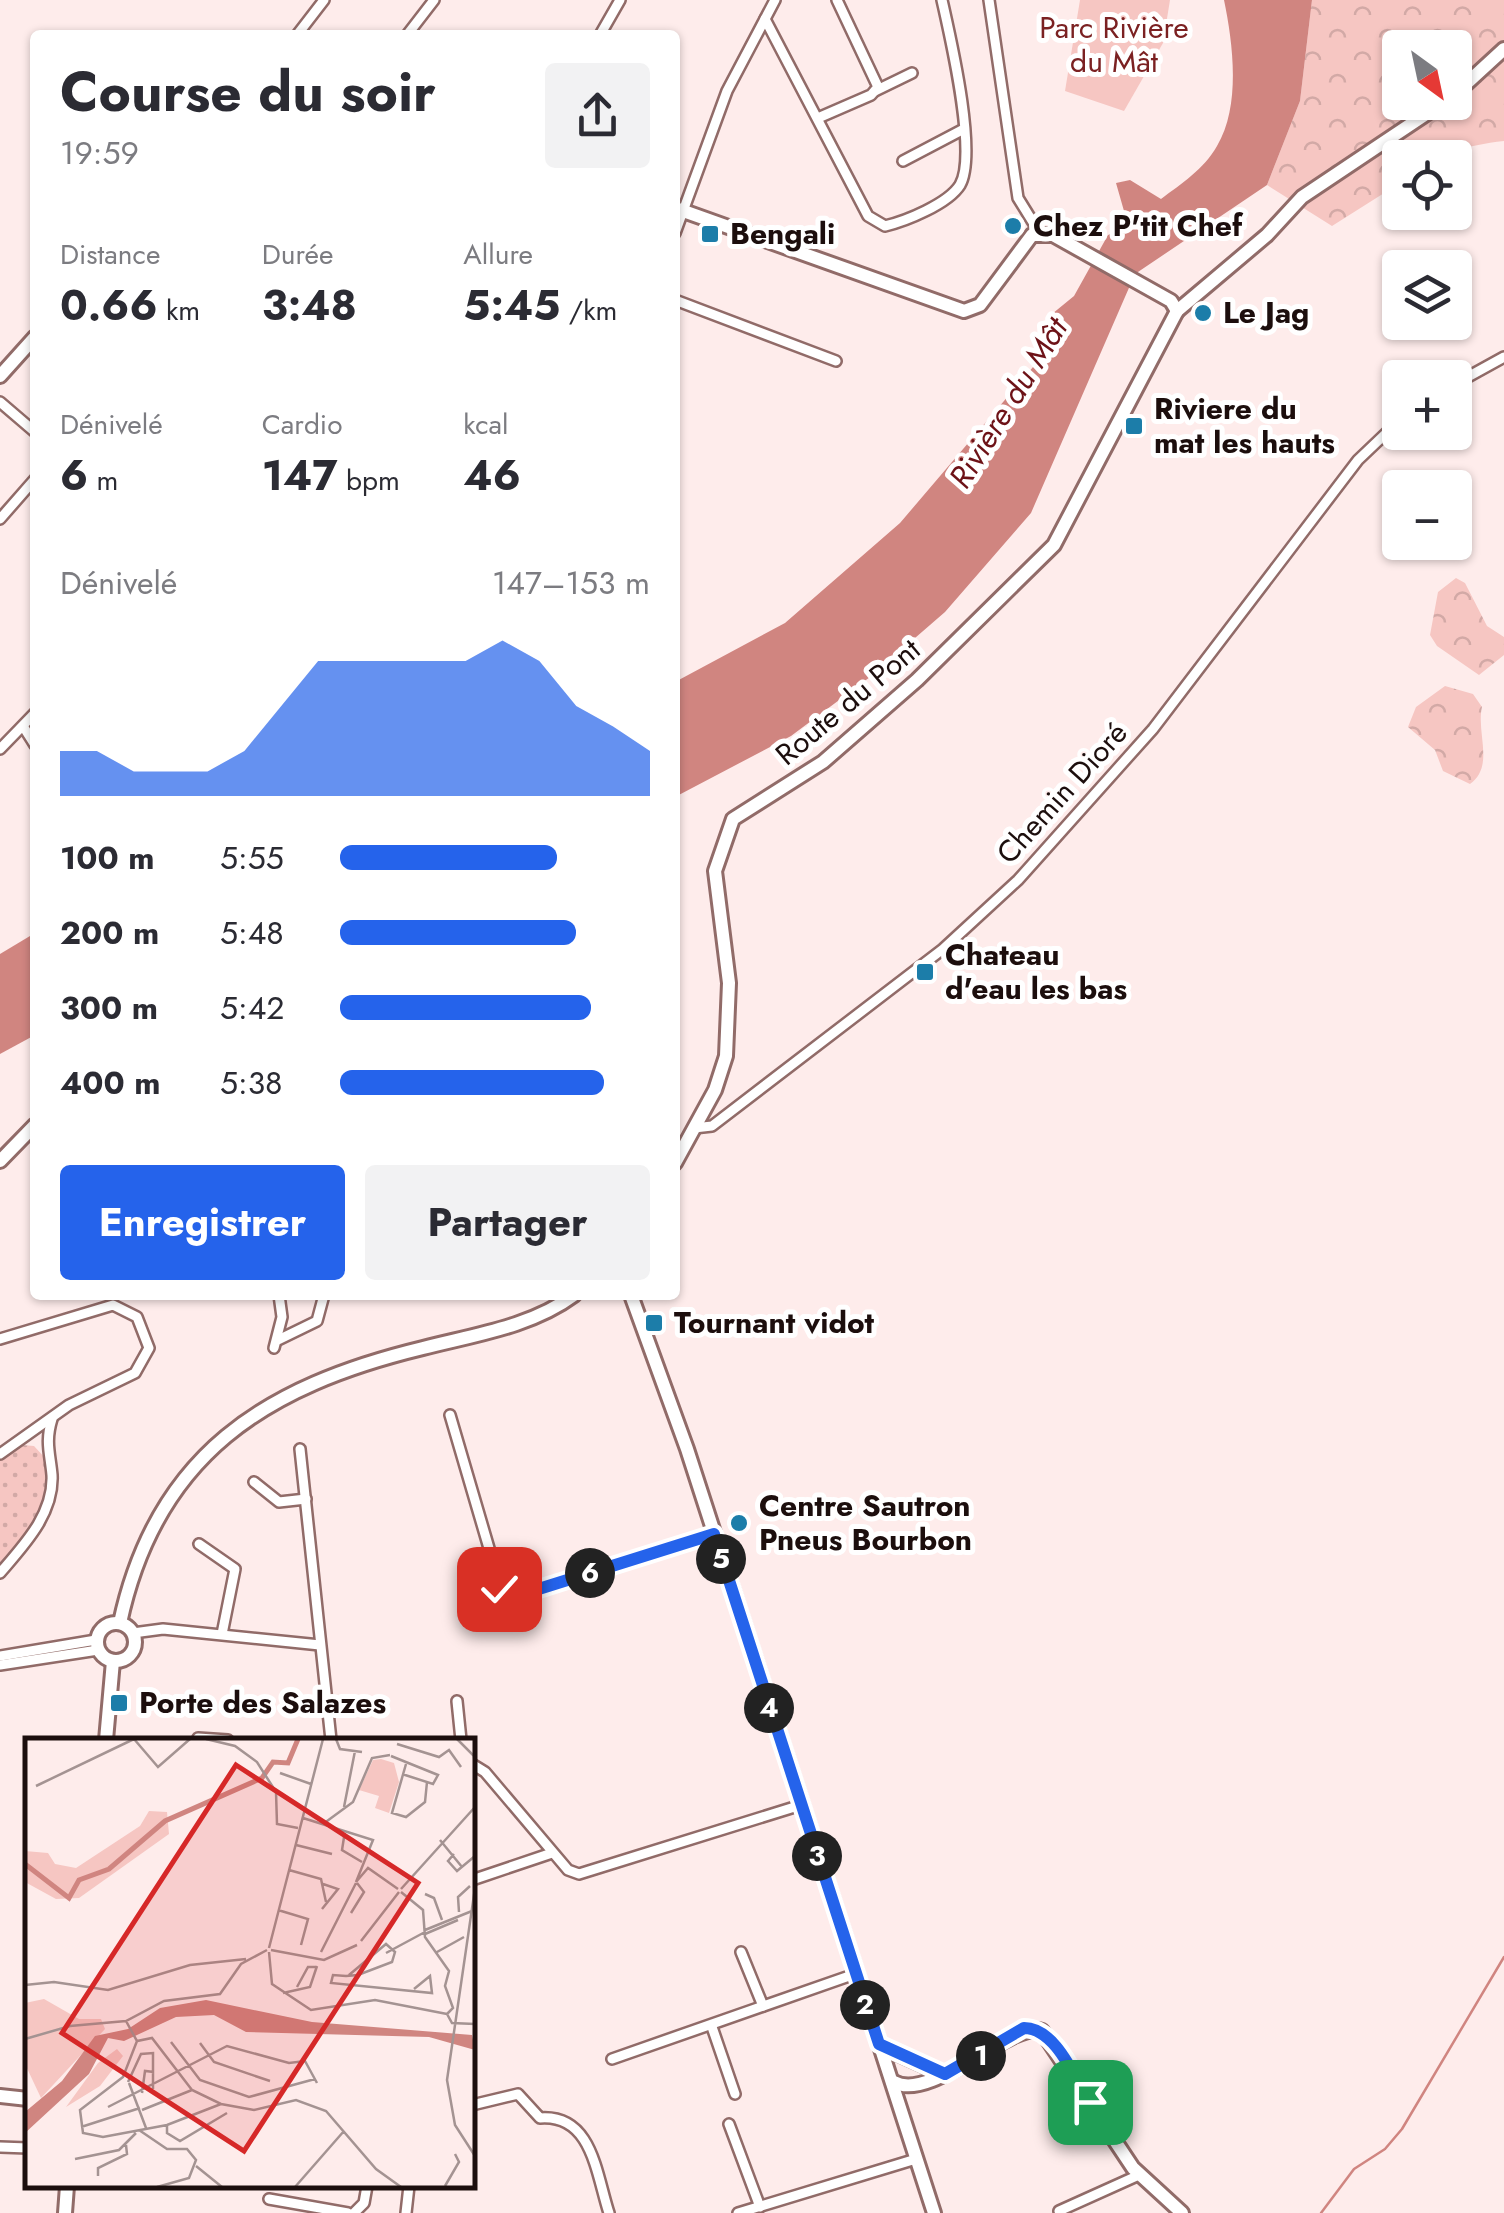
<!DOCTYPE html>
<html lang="fr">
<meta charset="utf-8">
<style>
body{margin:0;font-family:Jost,sans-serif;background:#f2f2f3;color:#2b2b33;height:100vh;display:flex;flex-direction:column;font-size:38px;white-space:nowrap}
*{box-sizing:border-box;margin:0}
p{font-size:32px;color:#7c7c81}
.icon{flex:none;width:55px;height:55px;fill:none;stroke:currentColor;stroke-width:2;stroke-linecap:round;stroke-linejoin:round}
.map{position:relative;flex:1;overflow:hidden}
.drawer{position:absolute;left:30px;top:30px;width:650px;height:1270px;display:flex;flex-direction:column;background:#fff;border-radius:10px;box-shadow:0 2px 8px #0004}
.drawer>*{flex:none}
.needle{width:65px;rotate:147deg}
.tools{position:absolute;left:1382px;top:30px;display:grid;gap:20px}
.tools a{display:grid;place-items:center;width:90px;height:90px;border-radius:10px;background:#fff;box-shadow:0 2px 8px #0004;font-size:50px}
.pin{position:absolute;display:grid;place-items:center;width:85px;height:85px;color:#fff;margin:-42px;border-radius:20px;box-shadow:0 5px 15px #0006}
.km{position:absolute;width:50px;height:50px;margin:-25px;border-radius:50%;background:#222;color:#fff;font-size:28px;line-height:50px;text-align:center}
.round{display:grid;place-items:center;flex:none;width:105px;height:105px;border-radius:10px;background:#f2f2f3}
.head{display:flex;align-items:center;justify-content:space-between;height:170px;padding:0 30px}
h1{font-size:55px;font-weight:700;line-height:75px}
.figures{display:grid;grid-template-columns:repeat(3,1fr);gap:15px;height:170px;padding:10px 30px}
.figures div{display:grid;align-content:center}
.figures b{font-size:42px;font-weight:700}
.figures small{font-size:28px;font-weight:400}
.figures p{font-size:28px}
.chart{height:280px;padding:20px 30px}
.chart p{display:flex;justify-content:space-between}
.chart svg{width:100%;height:180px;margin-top:10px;fill:#2563eb;opacity:.7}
.button{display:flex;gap:20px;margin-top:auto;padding:20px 30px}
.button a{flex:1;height:115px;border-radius:10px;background:#2563eb;color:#fff;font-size:40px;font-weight:700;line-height:115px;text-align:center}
.button a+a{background:#f2f2f3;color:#2b2b33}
ul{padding:0 30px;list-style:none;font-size:32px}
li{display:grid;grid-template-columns:160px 120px 1fr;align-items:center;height:75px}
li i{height:25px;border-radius:12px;background:#2563eb}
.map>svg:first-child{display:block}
.grass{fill:url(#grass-dots)}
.forest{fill:url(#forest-crowns);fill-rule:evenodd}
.park{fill:#f6c6c2}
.water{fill:#d08580}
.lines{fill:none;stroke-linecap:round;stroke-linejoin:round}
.stream{stroke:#d08580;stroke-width:2.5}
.street-casing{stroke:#916b68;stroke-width:14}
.secondary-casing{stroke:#916b68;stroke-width:18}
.street{stroke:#fff;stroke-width:9}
.secondary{stroke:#fff;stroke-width:12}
.route-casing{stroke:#fff;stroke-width:20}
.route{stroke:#2563eb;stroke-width:12}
.poi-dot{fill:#1c7da9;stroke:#fff;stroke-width:4}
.labels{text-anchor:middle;stroke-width:10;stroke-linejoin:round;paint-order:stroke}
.park-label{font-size:30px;fill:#7b2122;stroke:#fff}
.poi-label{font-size:30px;font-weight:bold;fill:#1c0e0d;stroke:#fff;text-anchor:start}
.street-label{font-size:30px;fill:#1c0e0d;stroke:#fff}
.water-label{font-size:32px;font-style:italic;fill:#6d1217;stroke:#fff}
.inset-river{fill:none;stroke:#d08580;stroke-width:5}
.inset-road{fill:none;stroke:#a49392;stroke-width:2.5}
.view{fill:#d62828;fill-opacity:0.15;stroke:#d62828;stroke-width:5}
.inset-edge{fill:none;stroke:#1c0e0d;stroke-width:5}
</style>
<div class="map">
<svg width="1504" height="2213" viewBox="0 0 1504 2213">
<defs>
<pattern id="grass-dots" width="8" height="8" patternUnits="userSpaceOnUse" patternTransform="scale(2.5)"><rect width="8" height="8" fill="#f6c6c2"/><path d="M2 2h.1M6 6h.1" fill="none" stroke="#d2a9a6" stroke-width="1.8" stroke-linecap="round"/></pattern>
<pattern id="forest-crowns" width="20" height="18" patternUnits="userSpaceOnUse" patternTransform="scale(2.5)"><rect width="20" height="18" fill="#f6c6c2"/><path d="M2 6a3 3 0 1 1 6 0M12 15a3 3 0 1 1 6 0" fill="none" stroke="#d2a9a6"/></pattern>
</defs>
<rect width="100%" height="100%" fill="#feeceb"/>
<path class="grass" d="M22 1445 34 1446 46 1459C55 1503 26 1536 0 1567V1458Z"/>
<g class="forest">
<path d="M1312 0H1504V141C1466 145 1438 157 1400 158V183L1332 226 1267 185 1300 101ZM1400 48H1455V102H1400Z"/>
<path d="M1456 578 1465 583 1487 626 1504 637V655L1479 675 1437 646 1430 635 1438 592Z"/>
<path d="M1445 686 1473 694 1482 707C1476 733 1495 766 1470 784L1443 771 1435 750 1408 727 1416 707Z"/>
</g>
<path class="park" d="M1080 0H1170L1163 43 1124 111 1065 91Z"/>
<g class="water">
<path d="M1224 0H1312L1300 101 1267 185 1135 274 1031 513 945 612 870 677 791 736 675 797V682L785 623 900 523 1050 347 1055 337 1052 314 1074 296 1108 235 1121 229 1126 218 1116 183 1130 180 1161 199C1181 184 1204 169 1217 146 1241 106 1233 43 1224 0Z"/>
<path d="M35 933V1035L0 1054V954Z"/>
</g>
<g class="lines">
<path class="stream" d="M1321 2213 1354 2169 1385 2149 1402 2129 1504 1957"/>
<g class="street-casing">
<g id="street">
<path d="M989 0 1018 198 1039 232"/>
<path d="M765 19 868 216 885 226C906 221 948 204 960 185 978 154 950 36 942 0"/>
<path d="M297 35 324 0"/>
<path d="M407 35 434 0"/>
<path d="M600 35 620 0"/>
<path d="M875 91 912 73"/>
<path d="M818 118 871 95 878 87 837 0"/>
<path d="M903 161 962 130"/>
<path d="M675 233 727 91 775 0"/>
<path d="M675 300 836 361"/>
<path d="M1455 384 1504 357"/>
<path d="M0 402 35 432"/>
<path d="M0 519 35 479"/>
<path d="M23 726 35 745"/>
<path d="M0 749 35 713"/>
<path d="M694 1128 712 1126 943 949 1018 880 1153 729 1358 460 1400 420"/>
<path d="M0 1339 113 1305 137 1317 149 1348 135 1373 69 1405 0 1454"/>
<path d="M278 1340 317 1321 324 1295"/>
<path d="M274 1348 282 1317 279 1295"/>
<path d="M450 1415 503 1596 510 1598 713 1533"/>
<path d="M300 1449 331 1740"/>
<path d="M254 1482 279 1502 306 1499"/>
<path d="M199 1544 235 1569 222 1634"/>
<path d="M0 1573C24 1545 54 1514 52 1475 50 1453 45 1442 52 1419"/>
<path d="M133 1633 163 1629 320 1645"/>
<path d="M0 1656 96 1640"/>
<path d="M0 1665 98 1650"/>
<path d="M457 1701 461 1740"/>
<path d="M198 1738 228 1740"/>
<path d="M472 1764 485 1772 568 1870 579 1874 801 1805"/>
<path d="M472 1880 552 1853"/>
<path d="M741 1952 763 2006"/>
<path d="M712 2027 735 2094"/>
<path d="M612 2059 855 1974"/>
<path d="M472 2105 518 2094 540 2118C592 2114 596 2173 609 2213"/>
<path d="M729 2124 760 2207"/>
<path d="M0 2147 28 2148"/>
<path d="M269 2199 348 2213"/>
<path d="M1059 2211 1139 2175"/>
<path d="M354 2213 364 2203 367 2186"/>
<path d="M406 2213 409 2186"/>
<path d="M738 2213 916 2159"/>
</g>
</g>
<g class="secondary-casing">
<g id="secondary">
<path d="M1455 94 1504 49"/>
<path d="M675 208 964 311 980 305 1032 235H1053L1171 301 1177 311"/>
<path d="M1177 311 1267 235 1302 197 1444 102"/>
<path d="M0 376 35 337"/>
<path d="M0 1161 35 1125"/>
<path d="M675 1163 715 1090 726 1056 729 983 715 871 733 819 823 762 917 680 1054 545 1177 311"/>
<path d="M631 1295 687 1449 934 2213"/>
<circle cx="116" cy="1642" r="19"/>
<path d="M120 1623C156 1454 266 1386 423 1348 473 1335 531 1327 574 1295"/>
<path d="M106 1740 113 1661"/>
<path d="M881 2046 943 2074"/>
<path d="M894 2082C931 2103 1012 2020 1042 2031L1133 2168 1182 2213"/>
<path d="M0 2096 28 2099"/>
<path d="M65 2213 67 2186"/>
</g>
</g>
<use href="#street" class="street"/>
<use href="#secondary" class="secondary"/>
</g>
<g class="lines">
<g class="route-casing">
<path id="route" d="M499 1589 510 1598 714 1534 879 2044 945 2074 1024 2028C1056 2028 1075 2079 1090 2102"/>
</g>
<use href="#route" class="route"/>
</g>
<g class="poi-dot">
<circle cx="1013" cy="226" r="10"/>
<rect x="700" y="224" width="20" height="20" rx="5"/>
<circle cx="1203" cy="313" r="10"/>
<rect x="1124" y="416" width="20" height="20" rx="5"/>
<rect x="915" y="962" width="20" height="20" rx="5"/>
<rect x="644" y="1313" width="20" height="20" rx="5"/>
<circle cx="739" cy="1523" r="10"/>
<rect x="109" y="1693" width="20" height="20" rx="5"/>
</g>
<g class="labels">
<g class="park-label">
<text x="1114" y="38">Parc Rivière<tspan x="1114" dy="34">du Mât</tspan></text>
</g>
<g class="poi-label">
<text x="1033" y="236">Chez P'tit Chef</text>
<text x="730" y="244">Bengali</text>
<text x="1223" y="323">Le Jag</text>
<text x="1154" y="419">Riviere du<tspan x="1154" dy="34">mat les hauts</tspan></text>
<text x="945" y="965">Chateau<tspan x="945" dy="34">d'eau les bas</tspan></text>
<text x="674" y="1333">Tournant vidot</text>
<text x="759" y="1516">Centre Sautron<tspan x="759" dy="34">Pneus Bourbon</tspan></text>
<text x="139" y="1713">Porte des Salazes</text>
</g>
<g class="street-label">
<text transform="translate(848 702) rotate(-40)" y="10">Route du Pont</text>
<text transform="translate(1062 793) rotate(-48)" y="10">Chemin Dioré</text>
</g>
<g class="water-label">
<text transform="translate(1008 403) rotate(-58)" y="11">Rivière du Mât</text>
</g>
</g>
<g transform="translate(25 1738)">
<rect width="450" height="450" fill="#feeceb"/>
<path d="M124 73 142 74 144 96 54 160 31 161 0 144V113L23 115 30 126 51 130 115 88ZM19 261 54 281H76L80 291 16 360 0 326V265Z" fill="#f6c6c2"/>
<path d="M356 21 369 25 374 44 364 75 350 70 354 58 334 52 348 22ZM92 311 98 318 75 348 41 369 73 325Z" fill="#f6c6c2"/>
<path d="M181 262 287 284 447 297 450 312 404 299 221 294 189 277 151 279 99 303 83 300 64 336 0 395V374L37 343 70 298 103 291 135 270Z" fill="#d08580"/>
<path class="inset-river" d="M0 126 44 160 54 142 84 131 140 83 237 40 248 24 263 25 273 1"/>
<path class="inset-road" d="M109 1 133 29 165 1M181 1 210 8 232 24 251 54 252 86 273 90M311 1 315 11 337 14M432 1 449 18 450 32M372 6 414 19 424 12 436 29M366 18 413 37 408 46 377 36M381 26 367 75 381 79 400 64 402 44M255 35 286 46M11 48 109 1M319 69 330 13M278 80 348 102 331 144 343 130 373 151M298 86 328 64 347 20 365 17M320 93 317 112 337 124M415 102 437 129M271 107 307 116M429 116 423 123 432 133 450 118M264 132 296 141 301 164M450 150 422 342 430 387 450 418M376 151 450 69M376 154 398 172 400 199 424 233 420 248 428 270 422 276M400 156 409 160 417 182M297 171 313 151 298 146M253 172 283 181 276 207M434 174 433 159 445 148M326 175 339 154 332 145M400 192 447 173M400 196 433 182M336 203 374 154M244 210 298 1M246 212 299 222 332 207M244 214 247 246 286 272 350 262 422 276M296 214 331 145M412 214 439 199M361 215 400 194M324 237 361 206 370 214 367 224 333 237 321 238 308 237 306 245 407 255 405 238 389 251M0 247 29 244 83 252 165 227 221 221M272 249 283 229H291M258 255 285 249 292 228M422 276 427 285 450 286M101 283 112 303 127 300 167 352 196 366 229 372 271 362 301 373 351 431 376 449M0 301 45 288 101 283 139 263 195 256 216 226 242 212M112 303 98 339 55 372 58 395 78 399 142 387 196 366M146 304 175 342 224 359 290 341M175 305 189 324 245 343M103 344 116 316 128 315V351M104 345 121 390M117 355 120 333 129 334M83 369 202 308 264 325 280 323 292 345M117 372 167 352M142 387V395L155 403 202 375M56 389 115 370M114 392 142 411H162L171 422 164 440 132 449M50 421 94 412 111 395M171 428 197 449M73 438V430L102 416 101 407M420 448 434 424 430 416M270 449 319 393"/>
<path class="view" d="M211 27 393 145 219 413 37 295Z"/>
<rect width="450" height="450" class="inset-edge"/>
</g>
</svg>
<div class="tools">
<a><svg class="needle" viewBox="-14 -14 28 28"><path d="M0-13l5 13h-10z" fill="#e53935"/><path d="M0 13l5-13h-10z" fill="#7c7c81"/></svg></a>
<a><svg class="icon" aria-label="locate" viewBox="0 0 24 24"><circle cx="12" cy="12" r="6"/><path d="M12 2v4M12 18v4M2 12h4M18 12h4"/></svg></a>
<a><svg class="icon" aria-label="layers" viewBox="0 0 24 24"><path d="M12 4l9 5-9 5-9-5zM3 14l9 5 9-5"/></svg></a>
<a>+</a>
<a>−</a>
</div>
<div class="pin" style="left:1090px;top:2102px;background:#1e9e55"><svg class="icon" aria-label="arrive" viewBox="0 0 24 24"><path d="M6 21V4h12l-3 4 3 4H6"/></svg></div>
<div class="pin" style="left:499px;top:1589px;background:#d93025"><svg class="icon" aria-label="check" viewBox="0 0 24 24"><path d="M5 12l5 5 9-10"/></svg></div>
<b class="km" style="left:981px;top:2056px">1</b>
<b class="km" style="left:865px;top:2005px">2</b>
<b class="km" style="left:817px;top:1856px">3</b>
<b class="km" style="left:769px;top:1708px">4</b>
<b class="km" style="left:721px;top:1559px">5</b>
<b class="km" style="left:590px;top:1573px">6</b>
<section class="drawer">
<div class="head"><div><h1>Course du soir</h1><p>19:59</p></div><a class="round"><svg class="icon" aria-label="share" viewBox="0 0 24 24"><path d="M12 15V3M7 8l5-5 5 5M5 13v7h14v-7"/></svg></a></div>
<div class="figures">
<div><p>Distance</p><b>0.66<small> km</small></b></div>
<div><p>Durée</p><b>3:48</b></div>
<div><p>Allure</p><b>5:45<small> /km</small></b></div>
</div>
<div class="figures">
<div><p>Dénivelé</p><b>6<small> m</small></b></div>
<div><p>Cardio</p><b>147<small> bpm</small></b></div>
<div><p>kcal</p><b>46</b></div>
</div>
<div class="chart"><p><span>Dénivelé</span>147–153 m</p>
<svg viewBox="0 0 160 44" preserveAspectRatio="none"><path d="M0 44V33L10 33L20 38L30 38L40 38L50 33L60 22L70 11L80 11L90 11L100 11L110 11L120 6L130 11L140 22L150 27L160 33V44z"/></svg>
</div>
<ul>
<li><b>100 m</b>5:55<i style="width:70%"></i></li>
<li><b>200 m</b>5:48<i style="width:76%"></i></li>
<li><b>300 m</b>5:42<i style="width:81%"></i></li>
<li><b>400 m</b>5:38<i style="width:85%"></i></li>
</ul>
<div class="button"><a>Enregistrer</a><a>Partager</a></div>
</section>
</div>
